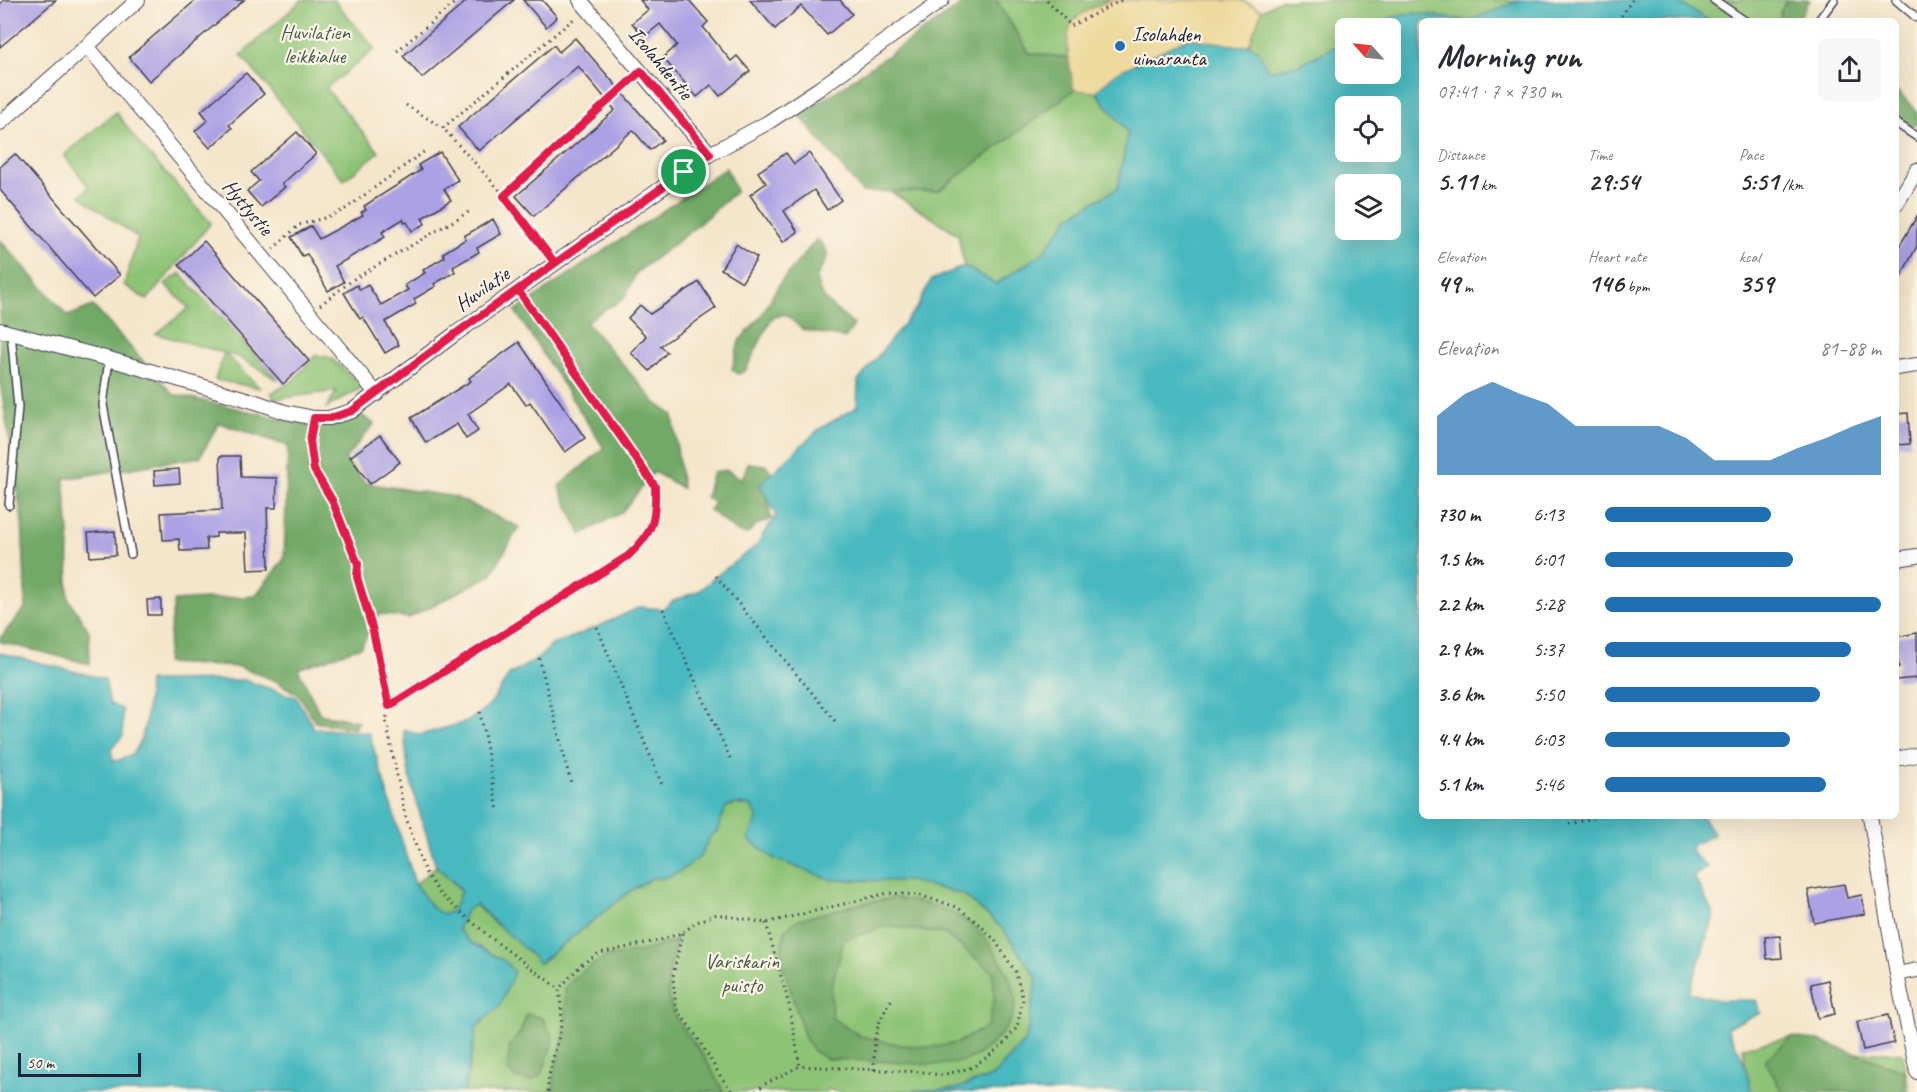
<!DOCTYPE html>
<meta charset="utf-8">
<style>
body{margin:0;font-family:Caveat,sans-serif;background:#f7f7f7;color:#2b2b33;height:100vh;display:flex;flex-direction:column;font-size:22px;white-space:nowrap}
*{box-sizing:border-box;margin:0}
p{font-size:20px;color:#7c7c81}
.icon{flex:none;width:33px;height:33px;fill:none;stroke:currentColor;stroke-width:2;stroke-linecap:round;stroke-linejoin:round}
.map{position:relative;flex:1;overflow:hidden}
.details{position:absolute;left:1419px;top:18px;width:480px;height:801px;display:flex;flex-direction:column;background:#fff;border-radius:9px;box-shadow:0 6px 24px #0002}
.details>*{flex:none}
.needle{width:39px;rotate:297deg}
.controls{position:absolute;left:1335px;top:18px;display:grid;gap:12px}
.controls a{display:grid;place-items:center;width:66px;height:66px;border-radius:9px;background:#fff;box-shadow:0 6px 24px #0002;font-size:30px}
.scale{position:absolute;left:18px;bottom:15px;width:123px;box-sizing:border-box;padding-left:6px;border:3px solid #22223b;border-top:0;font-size:16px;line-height:21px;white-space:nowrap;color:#22223b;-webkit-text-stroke:4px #fcf5e5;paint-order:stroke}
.pin{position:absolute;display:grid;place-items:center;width:51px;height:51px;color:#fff;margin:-26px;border:3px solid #fff;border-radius:50%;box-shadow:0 2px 6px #0007}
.round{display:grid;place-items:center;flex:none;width:63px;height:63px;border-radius:9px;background:#f7f7f7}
.head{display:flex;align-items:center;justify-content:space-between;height:102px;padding:0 18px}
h1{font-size:33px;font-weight:700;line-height:45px}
.figures{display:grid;grid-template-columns:repeat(3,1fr);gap:9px;height:102px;padding:6px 18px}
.figures div{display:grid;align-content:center}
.figures b{font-size:26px;font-weight:700}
.figures small{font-size:16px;font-weight:400}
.figures p{font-size:16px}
.chart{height:168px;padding:12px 18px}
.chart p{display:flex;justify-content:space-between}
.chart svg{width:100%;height:108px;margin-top:6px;fill:#1f6fb2;opacity:.7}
ul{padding:0 18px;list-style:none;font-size:20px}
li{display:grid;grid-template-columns:96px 72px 1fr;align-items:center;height:45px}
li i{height:15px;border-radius:8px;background:#1f6fb2}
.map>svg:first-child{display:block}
.green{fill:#8dc375;stroke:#587258;stroke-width:1.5}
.forest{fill:#72a966;stroke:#4a6650;stroke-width:1.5;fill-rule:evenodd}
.sand{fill:#eeda9e;stroke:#887e6c;stroke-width:1.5}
.water{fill:#49b9c0;stroke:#366e7e;stroke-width:1.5;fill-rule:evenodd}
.building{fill:#aba1e4}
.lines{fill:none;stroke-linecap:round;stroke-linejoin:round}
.lane-casing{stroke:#423f51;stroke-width:10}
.street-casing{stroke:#423f51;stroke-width:16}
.path{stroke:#423f51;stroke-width:3;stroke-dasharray:1.5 4.5;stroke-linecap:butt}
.lane{stroke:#fff;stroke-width:7}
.street{stroke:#fff;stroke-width:14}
.route-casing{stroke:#fff;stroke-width:12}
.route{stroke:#e11d48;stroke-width:8}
.poi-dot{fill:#1f6fb2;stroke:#fcf5e5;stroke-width:2}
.labels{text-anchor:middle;stroke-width:4.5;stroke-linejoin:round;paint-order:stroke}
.park-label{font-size:21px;fill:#475a4f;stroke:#fcf5e5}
.poi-label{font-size:21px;fill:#22223b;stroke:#fcf5e5;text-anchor:start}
.street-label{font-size:21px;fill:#22223b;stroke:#fcf5e5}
</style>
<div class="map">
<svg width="1917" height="1092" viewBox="0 0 1917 1092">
<rect width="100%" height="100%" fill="#fcf5e5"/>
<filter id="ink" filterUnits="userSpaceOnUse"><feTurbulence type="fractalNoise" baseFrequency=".0167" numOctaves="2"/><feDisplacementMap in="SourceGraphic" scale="12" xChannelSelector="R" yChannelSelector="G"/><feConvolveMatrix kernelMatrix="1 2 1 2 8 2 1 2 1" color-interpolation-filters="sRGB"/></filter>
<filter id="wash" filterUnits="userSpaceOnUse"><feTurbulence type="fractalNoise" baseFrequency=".008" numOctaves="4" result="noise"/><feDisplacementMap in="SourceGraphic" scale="24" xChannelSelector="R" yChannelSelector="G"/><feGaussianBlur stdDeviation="1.35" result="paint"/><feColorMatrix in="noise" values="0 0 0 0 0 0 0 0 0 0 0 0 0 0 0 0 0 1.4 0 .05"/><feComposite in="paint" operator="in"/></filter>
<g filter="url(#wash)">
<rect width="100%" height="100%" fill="#f4e6cb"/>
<g class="green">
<path d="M302 0H334L375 49 326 88 379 152 344 180 241 55Z"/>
<path d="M996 0H1109L1075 19 1067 47 1069 58 1029 53Z"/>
<path d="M1281 0H1520L1469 21 1415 13 1394 17 1371 28H1346L1345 41 1299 65 1268 71 1258 50 1249 45 1262 10Z"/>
<path d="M1674 0H1787L1780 12V21H1710Z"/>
<path d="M1074 90 1096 92 1128 132 1118 188 1070 216 1043 253 996 284 964 266 958 234 891 192 938 191Z"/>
<path d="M116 112 137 141 211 223 147 300 124 285 138 238 80 196 89 187 64 155Z"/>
<path d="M180 273 278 380 239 357 156 334 189 308 165 284Z"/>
<path d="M224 353 260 388 215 380Z"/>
<path d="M316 355 331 358 363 387 326 408 337 391 275 399 271 393 293 381Z"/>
<path d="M736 804 751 806 758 818 832 880H909L964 895 1003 929 1037 978 1026 1040 993 1076 955 1089 878 1092H838L827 1089V1092H464L477 1026 499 1007 470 942 432 908 415 884 436 866 494 923 523 945 540 963 630 891 652 878H664L700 857 709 838 717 831 726 806Z"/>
<path d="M1792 1037 1852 1053H1903L1909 1092H1748L1743 1047Z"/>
</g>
<g class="forest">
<path d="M968 0H996L1029 53 1069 58 1074 90 938 191 862 192 800 116Z"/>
<path d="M1787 0H1810L1797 21H1780V12Z"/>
<path d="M1896 90 1917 111V125L1912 127 1896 116Z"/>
<path d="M726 168 736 191 691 231 636 273 624 299 607 308 586 322 656 403 673 415 682 488 654 472 622 512 581 535 559 486 604 448 515 311Z"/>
<path d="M817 239C842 262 812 263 818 286 822 302 842 314 854 325L845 338 803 330 785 314 772 318 745 371 738 374 732 369 739 341 761 316 780 283Z"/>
<path d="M0 240 68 316 93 306 173 394 314 426 359 413 374 424 345 459 365 483 455 497 519 527 491 575 409 618 379 614 361 647 298 669 320 714 358 721 354 729 315 722 299 695 276 681 239 667 166 663 174 601 255 596 284 559 288 446 219 423 200 457 64 479 69 533 68 598 89 631 90 664 0 642V638L26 607 22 521 0 381Z"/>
<path d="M748 463 766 465 772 473 762 483 768 502 771 519 756 525 747 534 738 532 709 510 714 503 706 497 713 472 727 470 742 479Z"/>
<path d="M895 898C922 902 949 907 971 924 989 938 1019 984 1015 1007 1011 1030 982 1058 959 1062 941 1066 923 1064 905 1063 879 1061 853 1060 827 1059L813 1051 805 1038 782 962V943L786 929 799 919 868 902ZM886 926 945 934 993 972 994 999 988 1026 957 1043 931 1047 901 1045 860 1036 832 1018 831 988 844 940Z"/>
<path d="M676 941 668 979 669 999 675 1017 705 1058 724 1092H554V1071L563 1041 566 1019 565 988 580 973 605 957 643 951Z"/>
<path d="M527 1014 542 1018 553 1036 552 1045 542 1073 532 1081 515 1078 507 1069 510 1045 520 1033Z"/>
<path d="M1792 1037 1819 1041 1905 1071 1904 1092H1782L1765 1060Z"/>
</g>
<path class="sand" d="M1109 0H1241L1262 10 1249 45 1116 73 1096 92 1074 90C1071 72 1061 33 1075 19 1083 11 1098 6 1109 0Z"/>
<path class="water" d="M1520 0H1674L1710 21H1422V816H1702L1714 835 1692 845 1691 852 1707 867 1694 876 1714 916 1689 993 1720 1000H1756L1761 1013 1727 1027C1729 1037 1736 1044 1740 1053 1745 1065 1750 1079 1751 1092H878L955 1089 993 1076 1026 1040 1037 978 1003 929 964 895 909 881 832 880 774 859 748 839 758 818 751 806 736 804 726 807 717 831 709 838 700 857 679 872 664 878H652L630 891 539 963C519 942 496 925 476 904L466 911 458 929 470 942 506 962 514 972 499 1007 477 1026 464 1092H0V653L105 679 110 704 122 709 123 736 111 748 113 761C119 760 127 758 131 755 148 741 147 701 149 681L244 680 296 697 314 728 369 733 415 884 432 908 443 914 451 912 457 902 461 889 436 866 414 794 408 769 404 730 420 735 467 722 490 705 509 675 539 658 552 645 597 627 640 607 663 609 673 601 699 591 716 576 756 546 776 515 760 484 819 429 857 407 858 381 918 306 931 280 964 266 996 284 1043 253 1070 216 1118 188 1128 132 1096 92 1116 73 1188 38 1240 46 1249 45 1258 50 1268 71 1299 65 1345 41 1346 74H1390V28H1371L1394 17 1415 13 1469 21ZM1346 106H1390V152H1346ZM1346 184H1390V230H1346Z"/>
<g id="blocks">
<g class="building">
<path d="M4 0H56L0 47V4Z"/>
<path d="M196 0H244L149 81 129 57Z"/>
<path d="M468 0H514L422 78 403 56Z"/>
<path d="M523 0H542L557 17 546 27Z"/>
<path d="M640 0H689L708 22 703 27 731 61 737 56 750 71 720 96 711 85 697 97 663 58 677 45 660 24 644 37 632 23 648 10Z"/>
<path d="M750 0H840L852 14 827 35 801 6 775 29Z"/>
<path d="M575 38 663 140 650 150 633 130 534 216 516 196 615 110 578 66 479 151 458 127 554 45 559 52Z"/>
<path d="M246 73 264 94 229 125 232 128 210 148 195 131 208 120 201 111Z"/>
<path d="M297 132 316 154 282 184 285 187 261 207 247 191 259 181 251 172Z"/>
<path d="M440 152 458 180 444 189 451 200 422 218 425 224 412 231 407 222 405 223 403 219 382 232 385 237 335 266 344 282 328 291 307 254 302 256 291 237 311 226 319 239 363 215 361 212 366 210 364 206 421 170 418 165Z"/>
<path d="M786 153 794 164 809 153 841 200 827 210 814 190 784 211 798 232 783 242 750 195 766 183 758 172Z"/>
<path d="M15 154 120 275 93 298 0 190V167Z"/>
<path d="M1917 216V246L1896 285V252Z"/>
<path d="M493 219 501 234 477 248 479 252 453 267 455 272 434 284 436 286 414 299 416 304 385 322 399 345 385 353 363 317 360 319 344 293 357 285 360 290 368 285 381 305 408 290 405 285 425 273 423 270 445 257 443 253 466 239 464 236Z"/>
<path d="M204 241 309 361 283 384 179 265Z"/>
<path d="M736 244 757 258 742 282 721 269Z"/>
<path d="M699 282 716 308 660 346 667 352 650 371 631 353 646 336 628 318 640 305 650 314Z"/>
<path d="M519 342 585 438 565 452 530 402 526 405 511 384 468 414 478 431 466 439 457 424 426 443 411 418 471 381 469 378Z"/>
<path d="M1908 413 1910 444 1896 445V414Z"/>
<path d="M380 435 400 462 370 484 350 457Z"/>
<path d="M220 456H240L241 477 277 478 276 508H267L269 569 248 570 246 533H216V537L206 538 207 550 180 551 179 539 163 540 161 513 222 510Z"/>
<path d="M179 469 180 483 155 485 154 471Z"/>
<path d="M115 531 116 555 90 557 88 533Z"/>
<path d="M161 599V615H148L147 600Z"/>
<path d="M1917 633V678L1896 680V668L1899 667 1896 637Z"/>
<path d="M1844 884 1847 898 1862 895 1865 914 1814 923 1808 890Z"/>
<path d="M1780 936 1782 958 1767 959 1765 937Z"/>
<path d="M1828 980 1835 1014 1818 1018 1811 984Z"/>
<path d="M1888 1015 1894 1043 1863 1050 1857 1022Z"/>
</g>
</g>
</g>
<g filter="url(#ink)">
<use href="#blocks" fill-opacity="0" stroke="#423f51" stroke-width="1.5"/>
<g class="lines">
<g class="lane-casing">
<g id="lane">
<path d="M1714 0 1745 21"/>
<path d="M1896 0 1917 18"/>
<path d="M1818 21 1834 0"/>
<path d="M1896 123 1917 137"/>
<path d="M109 359 103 405 131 554"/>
<path d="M9 505 18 407 11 333"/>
<path d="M389 706 628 556C654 532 656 520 655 486L518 290"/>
</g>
</g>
<g class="street-casing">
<g id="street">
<path d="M138 0 87 46 377 394"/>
<path d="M580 0 710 154"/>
<path d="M0 123 87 46"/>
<path d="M1896 205 1917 170"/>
<path d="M0 330 109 359 256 402 285 412 314 418H329L352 411 455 334 710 154 767 123 820 88 942 0"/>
<path d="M1896 368 1917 365"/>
<path d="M1896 559 1917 556"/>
<path d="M1896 759 1917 755"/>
<path d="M1870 816 1897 974 1917 1072"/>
<path d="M1897 974 1917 970"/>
</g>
</g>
<g class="path">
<path d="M1047 0 1071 26 1122 0"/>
<path d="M1618 21 1632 0"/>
<path d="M397 51 458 0"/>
<path d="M406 105 443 128 505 196 547 252"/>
<path d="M443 128 576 17"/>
<path d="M505 196 631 81"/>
<path d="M273 249 299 225 324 218 344 210 425 151"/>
<path d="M320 305 354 279 472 210"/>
<path d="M312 430 310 441 314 470 332 500 358 564V577L373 631 387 695"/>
<path d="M716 576 835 721"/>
<path d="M663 609 730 758"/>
<path d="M597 627 663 787"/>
<path d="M539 658 571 783"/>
<path d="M480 712 498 811"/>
<path d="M387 716 386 721 405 815 425 872 440 894 491 938 559 989"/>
<path d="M1569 824 1601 816"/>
<path d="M766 923 789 1005 800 1066"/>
<path d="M682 933 673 976 676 1008 697 1037 719 1074 732 1092"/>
<path d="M874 1070C874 1037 874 1028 892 999"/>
<path d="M548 1092C547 1071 556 1052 560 1032 563 1018 561 1003 559 989L582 964 599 953 657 941 682 933 697 922 717 914 766 923 888 893 919 895 957 907 979 924 994 939 1015 971 1023 999 1017 1027 1005 1043 990 1055 973 1067 959 1071 941 1075 922 1072 800 1066 765 1084 755 1092"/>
</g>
<use href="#lane" class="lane"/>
<use href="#street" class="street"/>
</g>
</g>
<g class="lines" filter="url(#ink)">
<g class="route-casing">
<path id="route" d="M684 172 455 334 352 411 330 418H314L310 441 314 470 332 500 358 564 357 577 373 631 389 706 628 556C654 532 656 520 655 486L518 290 555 263 504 196 641 71 710 154 684 172"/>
</g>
<use href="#route" class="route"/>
</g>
<circle class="poi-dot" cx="1120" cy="46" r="6"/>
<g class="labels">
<g class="park-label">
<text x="315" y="39">Huvilatien<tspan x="315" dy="24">leikkialue</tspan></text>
<text x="742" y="968">Variskarin<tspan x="742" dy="24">puisto</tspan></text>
</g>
<g class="poi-label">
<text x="1132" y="41">Isolahden<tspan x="1132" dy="24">uimaranta</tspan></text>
</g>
<g class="street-label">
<text transform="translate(661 63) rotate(50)" y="7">Isolahdentie</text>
<text transform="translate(248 207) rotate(50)" y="7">Hyttystie</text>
<text transform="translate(482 289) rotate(-35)" y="7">Huvilatie</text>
</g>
</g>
</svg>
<div class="controls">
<a><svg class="needle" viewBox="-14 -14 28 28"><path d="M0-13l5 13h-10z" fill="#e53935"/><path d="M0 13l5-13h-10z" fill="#7c7c81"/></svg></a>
<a><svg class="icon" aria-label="locate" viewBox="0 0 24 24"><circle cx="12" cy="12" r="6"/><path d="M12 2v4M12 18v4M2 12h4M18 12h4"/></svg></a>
<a><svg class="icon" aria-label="layers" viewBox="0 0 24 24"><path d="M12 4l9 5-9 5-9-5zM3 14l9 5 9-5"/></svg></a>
</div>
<div class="scale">50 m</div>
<div class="pin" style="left:684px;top:172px;background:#1e9e55"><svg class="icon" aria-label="arrive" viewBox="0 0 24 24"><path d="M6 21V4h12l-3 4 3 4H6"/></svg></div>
<section class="details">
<div class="head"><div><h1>Morning run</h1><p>07:41 · 7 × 730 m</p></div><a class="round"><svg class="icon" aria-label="share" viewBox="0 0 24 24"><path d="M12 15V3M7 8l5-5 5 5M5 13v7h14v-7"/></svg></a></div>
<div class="figures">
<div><p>Distance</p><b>5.11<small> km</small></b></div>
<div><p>Time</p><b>29:54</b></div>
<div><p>Pace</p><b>5:51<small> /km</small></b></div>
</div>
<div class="figures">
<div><p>Elevation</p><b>49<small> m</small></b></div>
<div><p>Heart rate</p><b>146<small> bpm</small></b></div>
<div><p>kcal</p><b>359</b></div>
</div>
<div class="chart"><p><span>Elevation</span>81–88 m</p>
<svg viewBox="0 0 160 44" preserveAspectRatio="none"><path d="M0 44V20L10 11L20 6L30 11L40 15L50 24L60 24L70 24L80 24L90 29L100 38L110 38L120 38L130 33L140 29L150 24L160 20V44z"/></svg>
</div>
<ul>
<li><b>730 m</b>6:13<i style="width:60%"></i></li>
<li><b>1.5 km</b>6:01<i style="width:68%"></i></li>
<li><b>2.2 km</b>5:28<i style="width:100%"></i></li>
<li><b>2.9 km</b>5:37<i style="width:89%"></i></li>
<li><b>3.6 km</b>5:50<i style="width:78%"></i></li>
<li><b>4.4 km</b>6:03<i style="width:67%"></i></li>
<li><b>5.1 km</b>5:46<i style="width:80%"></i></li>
</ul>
</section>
</div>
